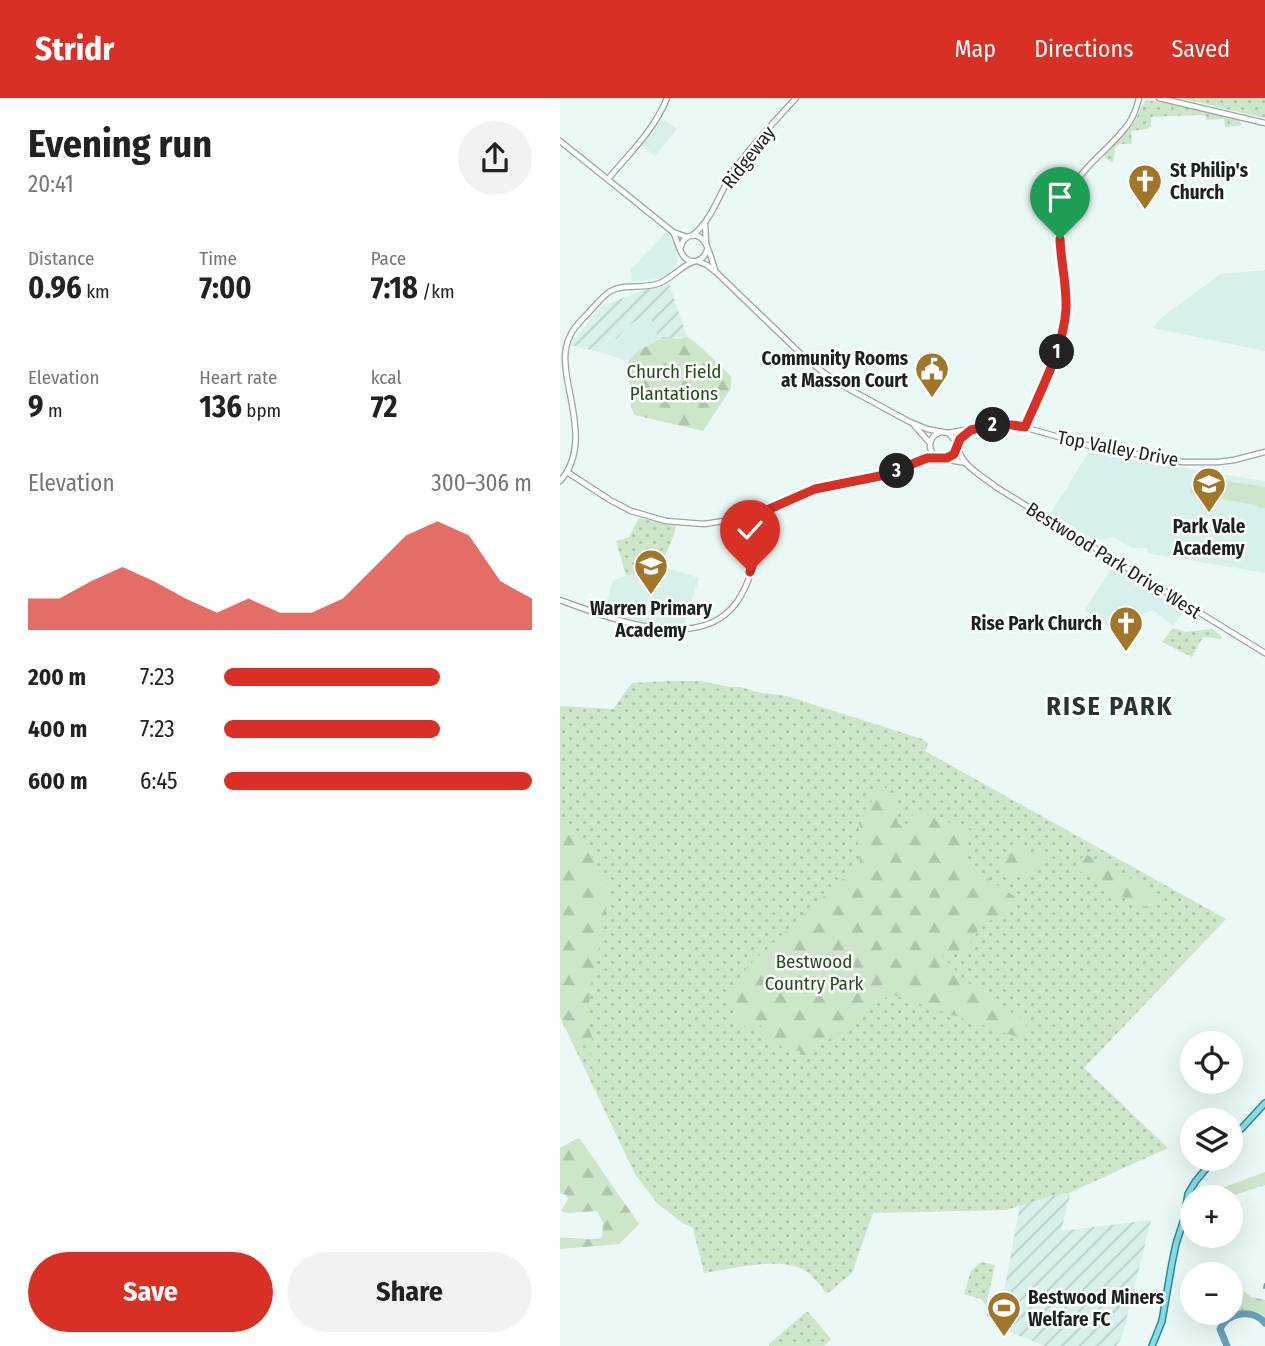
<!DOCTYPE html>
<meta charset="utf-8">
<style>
body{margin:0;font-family:"Fira Sans Condensed",sans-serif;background:#f2f2f2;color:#222;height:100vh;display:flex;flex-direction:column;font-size:26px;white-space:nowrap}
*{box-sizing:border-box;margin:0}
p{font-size:23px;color:#767676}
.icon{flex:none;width:38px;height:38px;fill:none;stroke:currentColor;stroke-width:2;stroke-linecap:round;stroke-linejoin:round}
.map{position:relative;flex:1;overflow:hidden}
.panel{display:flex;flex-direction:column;background:#fff;width:560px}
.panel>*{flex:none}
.tools{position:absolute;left:620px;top:933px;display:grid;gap:14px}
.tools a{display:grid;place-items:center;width:63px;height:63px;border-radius:50%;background:#fff;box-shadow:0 7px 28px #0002;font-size:35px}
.pin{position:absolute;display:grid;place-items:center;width:60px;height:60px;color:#fff;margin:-72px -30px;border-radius:50% 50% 50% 0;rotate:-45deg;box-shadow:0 0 7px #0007}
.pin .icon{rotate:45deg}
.km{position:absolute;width:35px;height:35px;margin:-18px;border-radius:50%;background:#222;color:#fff;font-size:19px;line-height:35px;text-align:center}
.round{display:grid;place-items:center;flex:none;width:74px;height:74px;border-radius:37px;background:#f2f2f2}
.headline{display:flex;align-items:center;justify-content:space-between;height:119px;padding:0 28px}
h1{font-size:38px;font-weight:700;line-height:52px}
.metrics{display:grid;grid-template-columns:repeat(3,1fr);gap:10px;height:119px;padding:7px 28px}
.metrics div{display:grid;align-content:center}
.metrics b{font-size:30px;font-weight:700}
.metrics small{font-size:19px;font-weight:400}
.metrics p{font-size:19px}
.chart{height:196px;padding:14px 28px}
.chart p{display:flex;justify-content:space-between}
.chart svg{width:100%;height:126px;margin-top:7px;fill:#d93025;opacity:.7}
.action{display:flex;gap:14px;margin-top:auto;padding:14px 28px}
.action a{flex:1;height:80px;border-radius:42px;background:#d93025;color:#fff;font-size:28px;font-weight:700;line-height:80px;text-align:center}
.action a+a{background:#f2f2f2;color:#222}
ul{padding:0 28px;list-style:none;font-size:23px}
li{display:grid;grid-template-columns:112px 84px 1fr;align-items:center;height:52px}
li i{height:18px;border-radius:9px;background:#d93025}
header{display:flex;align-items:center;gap:42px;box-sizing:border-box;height:98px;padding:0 35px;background:#d93025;color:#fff}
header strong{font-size:33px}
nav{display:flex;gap:38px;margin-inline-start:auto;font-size:24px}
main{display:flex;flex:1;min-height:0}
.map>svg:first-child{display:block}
.built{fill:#d7f0eb}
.industrial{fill:url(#industrial-furrows)}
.grass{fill:url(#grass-dots)}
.forest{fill:url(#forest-firs)}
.garden{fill:#cde5c8}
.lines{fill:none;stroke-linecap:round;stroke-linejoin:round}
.stream{stroke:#69a0b8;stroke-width:2}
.river{stroke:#69a0b8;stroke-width:7}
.minor-casing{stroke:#96a4a2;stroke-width:7}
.major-casing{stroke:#2d8c94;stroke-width:8}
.minor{stroke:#fff;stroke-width:4.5}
.major{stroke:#87dce5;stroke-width:5}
.route-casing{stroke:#fff;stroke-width:14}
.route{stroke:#d93025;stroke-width:9}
.labels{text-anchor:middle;stroke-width:5;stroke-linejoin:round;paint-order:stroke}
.street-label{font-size:19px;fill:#1b2120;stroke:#fff}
.poi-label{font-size:19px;font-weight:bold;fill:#1b2120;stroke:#fff;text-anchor:start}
.park-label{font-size:19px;fill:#235019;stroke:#fff}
.district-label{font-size:26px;font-weight:bold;letter-spacing:2px;fill:#293533;stroke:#fff}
</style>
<header>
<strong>Stridr</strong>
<nav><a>Map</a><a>Directions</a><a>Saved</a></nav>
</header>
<main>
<section class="panel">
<div class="headline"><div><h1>Evening run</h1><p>20:41</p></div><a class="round"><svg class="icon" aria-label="share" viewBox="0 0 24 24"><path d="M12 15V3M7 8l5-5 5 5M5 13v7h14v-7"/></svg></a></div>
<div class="metrics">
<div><p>Distance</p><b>0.96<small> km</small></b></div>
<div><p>Time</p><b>7:00</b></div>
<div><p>Pace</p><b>7:18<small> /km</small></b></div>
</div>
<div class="metrics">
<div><p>Elevation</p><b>9<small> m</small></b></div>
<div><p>Heart rate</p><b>136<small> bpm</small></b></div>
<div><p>kcal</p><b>72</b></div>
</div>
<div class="chart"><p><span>Elevation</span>300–306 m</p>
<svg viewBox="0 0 160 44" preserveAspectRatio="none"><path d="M0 44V33L10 33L20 27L30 22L40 27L50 33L60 38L70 33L80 38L90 38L100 33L110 22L120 11L130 6L140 11L150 27L160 33V44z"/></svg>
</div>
<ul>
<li><b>200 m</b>7:23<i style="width:70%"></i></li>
<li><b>400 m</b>7:23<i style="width:70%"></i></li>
<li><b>600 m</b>6:45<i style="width:100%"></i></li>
</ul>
<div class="action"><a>Save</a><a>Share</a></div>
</section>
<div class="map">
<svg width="705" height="1248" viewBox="0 0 705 1248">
<defs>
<pattern id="industrial-furrows" width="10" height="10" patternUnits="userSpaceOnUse" patternTransform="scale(1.75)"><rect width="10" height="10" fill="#d7f0eb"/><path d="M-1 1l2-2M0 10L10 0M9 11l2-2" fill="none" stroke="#b8cec9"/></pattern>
<pattern id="grass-dots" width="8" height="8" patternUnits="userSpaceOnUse" patternTransform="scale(1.75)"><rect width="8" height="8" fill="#cde5c8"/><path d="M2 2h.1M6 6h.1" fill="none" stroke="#afc4ac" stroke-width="1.8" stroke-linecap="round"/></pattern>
<pattern id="forest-firs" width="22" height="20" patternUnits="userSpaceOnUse" patternTransform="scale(1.75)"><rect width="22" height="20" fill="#cde5c8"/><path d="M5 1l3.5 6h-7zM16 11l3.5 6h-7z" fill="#afc4ac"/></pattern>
</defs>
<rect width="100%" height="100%" fill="#eaf9f6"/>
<g class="built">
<path d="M102 20 117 31 95 58 81 47Z"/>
<path d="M106 134 115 145 118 163 114 169 109 176 98 181 72 184 71 171Z"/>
<path d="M705 172V253L593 230 602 219 661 176Z"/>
<path d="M91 218 99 241 78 253 68 263 39 254 52 238 57 240 67 228 74 224Z"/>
<path d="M528 355 705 383V475L587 455 588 450H572L554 439 540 442 536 440 535 442 491 415Z"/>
<path d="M555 465 601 495 600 498 624 513 613 528 593 512 549 528 524 512Z"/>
<path d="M101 468 139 480 123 529 88 525 44 514 53 482Z"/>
</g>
<g class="industrial">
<path d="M109 186 127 239 120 241 103 239 99 241 90 219 74 224 67 228 57 241 51 238 39 254 10 247 37 213 45 207 83 192 101 189Z"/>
<path d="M511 1094 501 1133 591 1122 562 1239 556 1248H485L436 1228 425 1216 427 1202 442 1204 460 1107 484 1100Z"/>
</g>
<g class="grass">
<path d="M620 0H705V20L696 18Z"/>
<path d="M586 2 626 8 665 17 666 19 679 22 682 27 665 29 664 21 646 22V18L639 17 591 19V28L587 31 571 33 572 46H560L555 50 553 65 545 60V56C553 46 564 38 572 27 578 19 580 9 586 2Z"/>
<path d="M79 420 116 428C114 442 105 454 101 468L66 478 56 443 69 439Z"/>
<path d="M613 530 626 534 652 531 662 538 661 541 643 539 632 559 602 544Z"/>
<path d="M107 583H139L170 589H180L202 595 227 598 362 641 368 645 365 653 666 821 524 970 608 1050 511 1094 484 1100 446 1112 313 1115 292 1175 267 1196C260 1188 253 1177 244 1172 220 1158 170 1171 144 1175L133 1130 121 1124 97 1105 75 1076 0 919V608L53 611 72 585Z"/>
<path d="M421 1164 435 1167 426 1207 421 1201 404 1196 411 1173Z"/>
<path d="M246 1214H248L271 1241 264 1248H209V1246Z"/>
</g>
<g class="forest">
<path d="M103 239 120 241 127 239 135 244 171 278V290L143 333 74 317 71 308 68 263 78 253Z"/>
<path d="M323 687 329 693 333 692 336 698 338 726 347 728 349 720 358 713 410 732 401 763 455 799 453 802 454 807 422 828 401 857 389 854 382 858 407 884 467 925 463 941 331 896 245 959 239 952 232 955 204 938 201 927 199 929 201 935H196L173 921 177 917 176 914 179 909 178 908 174 913 172 910 168 914 167 909 168 903 187 869 300 765 297 736 300 729 299 724 303 722 317 691Z"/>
<path d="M0 729 8 730 11 738 27 751 39 770 42 783 47 787C49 830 29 871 29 913 28 933 36 954 41 973L33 975 30 951 11 939 0 917Z"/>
<path d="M451 746 487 760 461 778 440 771Z"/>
<path d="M525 756C543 765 576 780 589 795 594 801 597 808 599 815L556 796 515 770Z"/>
<path d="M18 1040 20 1041 79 1126 59 1146 0 1151V1140C14 1139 27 1143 41 1140L42 1139 43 1124 37 1113 6 1115 1 1113 8 1101 6 1097 0 1095V1050Z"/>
<path d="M705 1074V1087L668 1099H638Z"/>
<path d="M673 1188 680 1190 691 1199 705 1202V1219C692 1211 683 1211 669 1216L667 1215 670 1214V1197Z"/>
</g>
<path class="garden" d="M633 378 705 389V410L697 409V407L630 396Z"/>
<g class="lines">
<path class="stream" d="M704 1190 705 1186"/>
<path class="river" d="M667 1248 660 1231C668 1214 693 1210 705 1225"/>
<g class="minor-casing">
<g id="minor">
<path d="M599 0 705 25"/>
<path d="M0 43 113 134 127 139"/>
<path d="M48 81C69 56 95 31 107 0"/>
<path d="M145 126 146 145"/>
<path d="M113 134C119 144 120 166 136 163 142 162 145 158 147 152"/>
<path d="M133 137C153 121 160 93 174 72 193 46 215 23 236 0"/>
<path d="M120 151C122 145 123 140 130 138 147 133 150 160 155 171"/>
<path d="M137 163 147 167 157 175 241 256 264 275 287 290 350 324 367 331 388 335 432 327 460 328 530 348 622 364H658L674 362 705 354"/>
<path d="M354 327 369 344"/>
<path d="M465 329C480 293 503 252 506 214 509 178 493 143 504 108 517 69 548 55 569 25 574 17 577 9 579 0"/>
<path d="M388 335C398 342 397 355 405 364 413 374 426 381 436 389L705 555"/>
<path d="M376 359C366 350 369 338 381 334"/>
<path d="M7 374 50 402 71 413 106 423 144 426 184 420 255 391 325 377 367 360H378L406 365"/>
<path d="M0 383C26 355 13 314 7 280 5 266 3 252 10 238 14 228 23 221 30 213 36 207 42 199 49 194 64 185 81 191 97 186 111 182 119 169 133 164"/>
<path d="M0 502C49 520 139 557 177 504 190 485 196 459 201 438V429L198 416"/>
</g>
</g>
<g class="major-casing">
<g id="major">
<path d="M670 1043 705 1005"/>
<path d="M592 1248 602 1223 612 1165 616 1146 624 1121 628 1096 635 1084 655 1060"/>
</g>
</g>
<use href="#minor" class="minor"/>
<use href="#major" class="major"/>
</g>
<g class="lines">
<g class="route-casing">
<path id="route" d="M190 474C197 452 205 438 198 416L255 391 325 377 367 360H387L394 356 400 341 411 332 432 327H452L465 329C480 294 504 249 506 211 507 188 501 165 500 141"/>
</g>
<use href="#route" class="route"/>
</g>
<defs>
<g id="church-pin" transform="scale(1.75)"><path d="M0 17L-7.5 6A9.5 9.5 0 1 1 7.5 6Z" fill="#a37528" stroke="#fff"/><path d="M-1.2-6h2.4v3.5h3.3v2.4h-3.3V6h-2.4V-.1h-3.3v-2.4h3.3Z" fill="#fff"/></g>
<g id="civic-pin" transform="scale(1.75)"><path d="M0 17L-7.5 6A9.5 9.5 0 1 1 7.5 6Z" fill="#a37528" stroke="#fff"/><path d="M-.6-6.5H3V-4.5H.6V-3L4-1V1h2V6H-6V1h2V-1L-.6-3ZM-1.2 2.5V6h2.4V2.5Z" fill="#fff"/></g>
<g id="school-pin" transform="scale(1.75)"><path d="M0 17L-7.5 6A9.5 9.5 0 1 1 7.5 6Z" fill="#a37528" stroke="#fff"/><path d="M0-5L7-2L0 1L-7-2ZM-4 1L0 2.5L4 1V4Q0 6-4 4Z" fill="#fff"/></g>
<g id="stadium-pin" transform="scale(1.75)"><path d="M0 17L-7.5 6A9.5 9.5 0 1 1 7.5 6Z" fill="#a37528" stroke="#fff"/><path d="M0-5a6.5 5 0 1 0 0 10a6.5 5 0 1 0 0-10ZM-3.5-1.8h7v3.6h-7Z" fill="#fff"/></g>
</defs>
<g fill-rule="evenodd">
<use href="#church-pin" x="585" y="83"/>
<use href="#civic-pin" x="372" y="271"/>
<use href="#school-pin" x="649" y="386"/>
<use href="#school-pin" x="91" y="468"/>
<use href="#church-pin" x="566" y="525"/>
<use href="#stadium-pin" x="444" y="1210"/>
</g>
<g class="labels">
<g class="street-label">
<text transform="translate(188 59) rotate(-52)" y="7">Ridgeway</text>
<text transform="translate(558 350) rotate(11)" y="7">Top Valley Drive</text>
<text transform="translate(554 462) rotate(32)" y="7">Bestwood Park Drive West</text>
</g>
<g class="poi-label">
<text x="610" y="79">St Philip's<tspan x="610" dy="22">Church</tspan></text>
<text x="348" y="267" text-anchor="end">Community Rooms<tspan x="348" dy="22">at Masson Court</tspan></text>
<text x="649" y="435" text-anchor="middle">Park Vale<tspan x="649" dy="22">Academy</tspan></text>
<text x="91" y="517" text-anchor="middle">Warren Primary<tspan x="91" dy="22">Academy</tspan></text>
<text x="542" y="532" text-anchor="end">Rise Park Church</text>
<text x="468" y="1206">Bestwood Miners<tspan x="468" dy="22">Welfare FC</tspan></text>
</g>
<g class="park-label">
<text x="114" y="280">Church Field<tspan x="114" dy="22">Plantations</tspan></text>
<text x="254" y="870">Bestwood<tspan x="254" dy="22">Country Park</tspan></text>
</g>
<g class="district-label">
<text x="550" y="617">RISE PARK</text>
</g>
</g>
</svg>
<div class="tools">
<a><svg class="icon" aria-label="locate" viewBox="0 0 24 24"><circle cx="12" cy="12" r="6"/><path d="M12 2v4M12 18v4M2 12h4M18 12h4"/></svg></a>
<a><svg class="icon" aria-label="layers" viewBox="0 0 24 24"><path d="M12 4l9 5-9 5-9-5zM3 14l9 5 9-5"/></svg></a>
<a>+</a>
<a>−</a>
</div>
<div class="pin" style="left:500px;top:141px;background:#1e9e55"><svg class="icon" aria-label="arrive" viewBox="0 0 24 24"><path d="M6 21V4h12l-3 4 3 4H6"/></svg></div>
<div class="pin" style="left:190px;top:474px;background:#d93025"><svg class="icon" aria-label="check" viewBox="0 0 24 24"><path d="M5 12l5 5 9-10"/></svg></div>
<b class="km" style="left:497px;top:254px">1</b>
<b class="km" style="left:433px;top:327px">2</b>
<b class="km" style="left:337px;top:373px">3</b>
</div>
</main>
